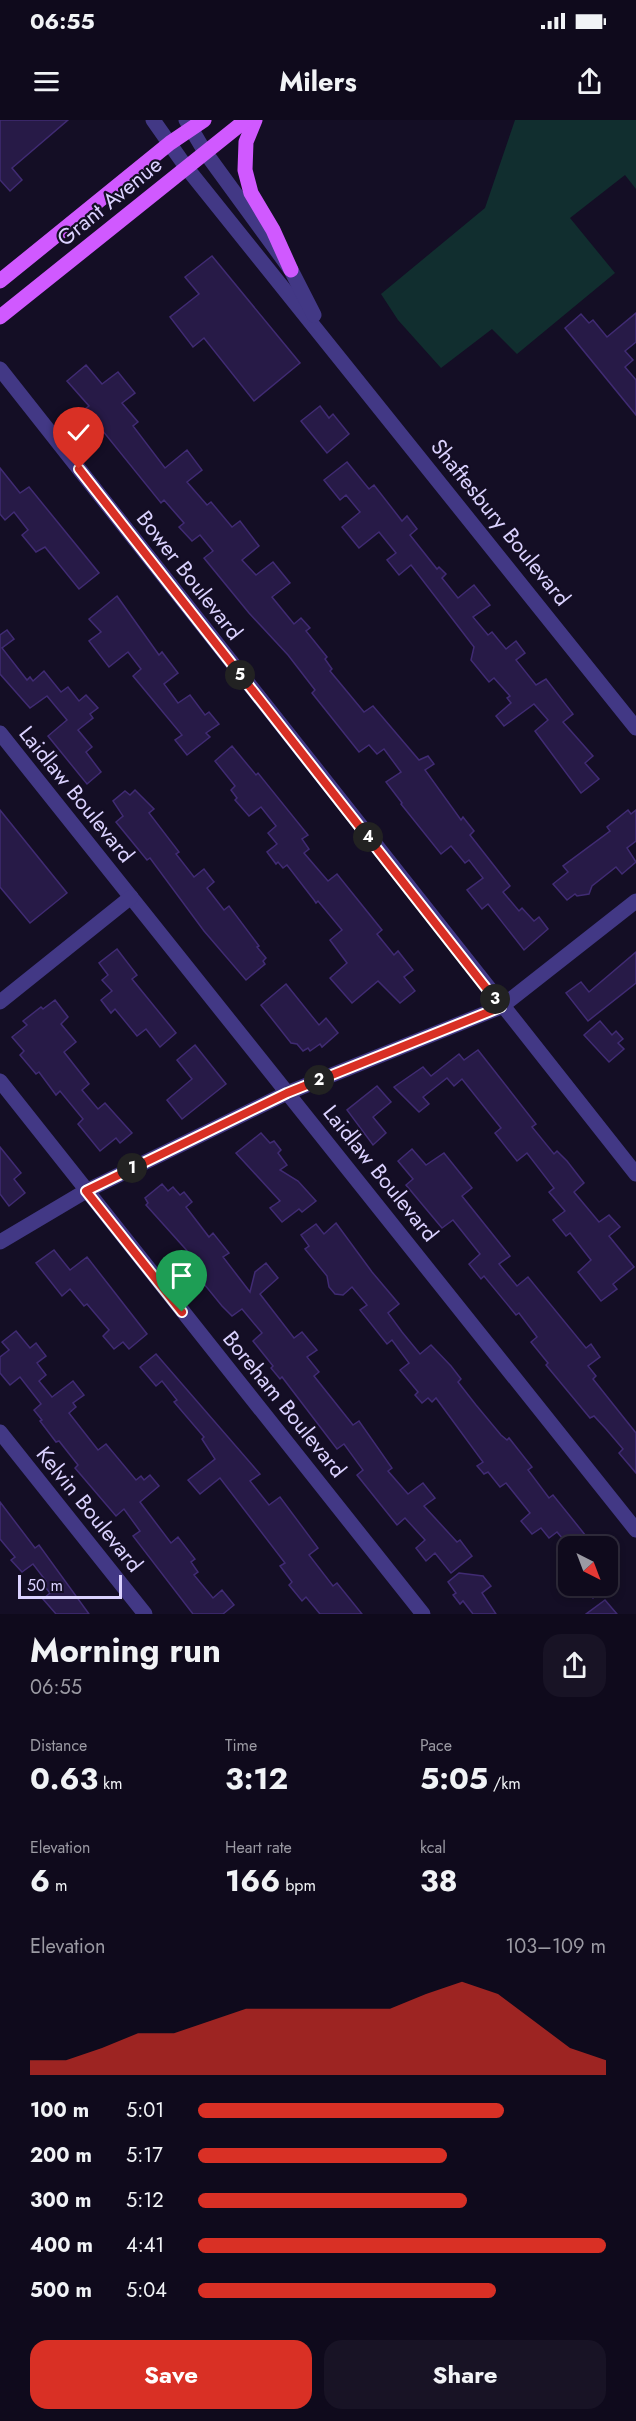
<!DOCTYPE html>
<meta charset="utf-8">
<style>
body{margin:0;font-family:Jost,sans-serif;background:#181325;color:#f1f3f6;height:100vh;display:flex;flex-direction:column;font-size:22px;white-space:nowrap}
*{box-sizing:border-box;margin:0}
p{font-size:20px;color:#9b9aa3}
.icon{flex:none;width:33px;height:33px;fill:none;stroke:currentColor;stroke-width:2;stroke-linecap:round;stroke-linejoin:round}
.map{position:relative;height:1494px;overflow:hidden}
.details{display:flex;flex-direction:column;background:#0f0a1c;flex:1}
.details>*{flex:none}
.needle{width:39px;rotate:138deg}
.tools{position:absolute;left:558px;top:1416px;display:grid;gap:12px}
.tools a{display:grid;place-items:center;width:60px;height:60px;border-radius:12px;background:#0f0a1c;box-shadow:0 3px 9px #0003,0 0 0 2px #2f2b3b;font-size:30px}
.scale{position:absolute;left:18px;bottom:15px;width:104px;box-sizing:border-box;padding-left:6px;border:3px solid #dbd2ff;border-top:0;font-size:16px;line-height:21px;white-space:nowrap;color:#dbd2ff;-webkit-text-stroke:4px #140e25;paint-order:stroke}
.pin{position:absolute;display:grid;place-items:center;width:51px;height:51px;color:#fff;margin:-62px -26px;border-radius:50% 50% 50% 0;rotate:-45deg;box-shadow:0 0 6px #0007}
.pin .icon{rotate:45deg}
.km{position:absolute;width:30px;height:30px;margin:-15px;border-radius:50%;background:#222;color:#fff;font-size:16px;line-height:30px;text-align:center}
.round{display:grid;place-items:center;flex:none;width:63px;height:63px;border-radius:18px;background:#181325}
.headline{display:flex;align-items:center;justify-content:space-between;height:102px;padding:0 30px}
h1{font-size:33px;font-weight:700;line-height:45px}
.metrics{display:grid;grid-template-columns:repeat(3,1fr);gap:9px;height:102px;padding:6px 30px}
.metrics div{display:grid;align-content:center}
.metrics b{font-size:30px;font-weight:700}
.metrics small{font-size:16px;font-weight:400}
.metrics p{font-size:16px}
.chart{height:168px;padding:12px 30px}
.chart p{display:flex;justify-content:space-between}
.chart svg{width:100%;height:108px;margin-top:6px;fill:#d93025;opacity:.7}
.button{display:flex;gap:12px;margin-top:auto;padding:12px 30px}
.button a{flex:1;height:69px;border-radius:18px;background:#d93025;color:#fff;font-size:24px;font-weight:700;line-height:69px;text-align:center}
.button a+a{background:#181325;color:#f1f3f6}
ul{padding:0 30px;list-style:none;font-size:20px}
li{display:grid;grid-template-columns:96px 72px 1fr;align-items:center;height:45px}
li i{height:15px;border-radius:8px;background:#d93025}
.status{display:flex;justify-content:space-between;align-items:center;height:42px;padding:0 30px;background:#0f0a1c;direction:ltr}
.status svg{height:16px;fill:currentColor}
header{display:flex;justify-content:space-between;align-items:center;height:78px;padding:0 30px;background:#0f0a1c;font-size:27px;font-weight:700}
.map>svg:first-child{display:block}
.green{fill:#112e2f}
.building{fill:#271a47;stroke:#402b73;stroke-width:1.5}
.lines{fill:none;stroke-linecap:round;stroke-linejoin:round}
.minor{stroke:#423885;stroke-width:15}
.major{stroke:#d059ff;stroke-width:15}
.route-casing{stroke:#fff;stroke-width:12}
.route{stroke:#d93025;stroke-width:8}
.labels{text-anchor:middle;stroke-width:4.5;stroke-linejoin:round;paint-order:stroke}
.street-label{font-size:22px;fill:#dbd2ff;stroke:#140e25}
</style>
<div class="status"><b>06:55</b><svg viewBox="0 0 49 12"><path d="M0 12V9h3v3zM5 12V6h3v6zM10 12V3h3v9zM15 12V0h3v12zM26 1h20v11H26zM47 4h2v5h-2z"/></svg></div>
<header><svg class="icon" aria-label="menu" viewBox="0 0 24 24"><path d="M4 6h16M4 12h16M4 18h16"/></svg>Milers<svg class="icon" aria-label="share" viewBox="0 0 24 24"><path d="M12 15V3M7 8l5-5 5 5M5 13v7h14v-7"/></svg></header>
<div class="map">
<svg width="636" height="1494" viewBox="0 0 636 1494">
<rect width="100%" height="100%" fill="#140e25"/>
<path class="green" d="M515 0H636V69L625 55 570 98 615 153 517 234 492 209 441 248 398 200 381 174 485 88Z"/>
<g class="building">
<path d="M0 0H68L12 48 22 60 10 71 0 60Z"/>
<path d="M212 136 300 243 254 281 204 218 193 227 170 197 199 174 185 157Z"/>
<path d="M636 193V222L625 231 633 240 625 247 636 260V295L565 208 581 194 589 203 593 200 607 217Z"/>
<path d="M86 245 102 264 118 252 135 273 122 283 138 302 133 306 165 348 187 330 202 350 187 362 207 385 211 382 232 407 240 401 259 426 242 440 256 455 273 442 290 463 272 477 294 504 301 498 310 508 306 511 327 537 325 539 332 549 330 551 364 592 373 586 419 640 428 636 434 644 425 650 461 700 463 697 474 711 470 715 510 766 503 772 519 791 522 788 534 801 539 797 548 809 524 830 488 784 482 789 467 770 483 758 469 740 465 743 451 726 441 734 401 684 402 683 386 662 401 652 384 629 377 634 369 625 359 632 312 573 315 570 288 535 249 493 204 438 213 431 200 415 192 421 179 407 184 403 164 380 161 383 85 289 89 286 67 261Z"/>
<path d="M320 286 329 298 333 294 349 314 327 333 301 301Z"/>
<path d="M347 342 369 369 374 365 402 401 407 396 417 409 410 415 437 449 439 447 446 454 442 458 458 478 474 465 490 485 473 497 488 515 492 512 506 529 516 521 525 533 516 540 536 565 546 559 573 594 563 602 593 636 585 643 599 659 581 673 535 611 548 600 534 584 504 606 496 596 511 583 507 578 510 576 494 558 489 562 471 540 474 527 411 445 399 455 387 440 396 433 379 412 359 428 342 407 360 392 346 375 340 380 324 360Z"/>
<path d="M0 348 20 373 29 367 99 453 79 469 45 427 36 432 22 415 28 410 14 392 5 400 0 394Z"/>
<path d="M117 476 159 535 162 532 178 553 164 564 178 583 190 575 205 595 209 592 219 604 206 613 210 617 187 635 175 620 182 615 133 556 141 549 128 532 109 547 89 521 101 512 89 499Z"/>
<path d="M7 510 14 519 2 528 27 560 30 557 33 561 44 551 61 572 68 567 79 581 86 575 98 588 90 594 93 598 78 610 92 627 86 632 101 652 87 664 48 616 67 600 47 576 30 588 0 554V515Z"/>
<path d="M232 626 256 655 258 653 308 715 302 719 309 729 304 733 328 761 337 754 382 810 377 814 394 835 398 831 413 850 404 857 415 871 400 883 378 861 352 883 330 858 347 843 330 820 342 810 318 781 316 783 314 780 287 745 283 748 278 742 276 744 267 732 277 724 268 713 276 706 261 687 249 696 235 680 237 678 231 670 235 666 215 641Z"/>
<path d="M135 670 154 689 149 693 179 732 176 734 194 757 204 749 214 762 207 768 224 790 229 786 259 826 257 827 266 838 263 841 265 844 246 860 204 811 150 738 147 740 116 702 123 696 113 681 125 671 130 675Z"/>
<path d="M0 690 67 773 30 803 0 767Z"/>
<path d="M628 690 631 694 636 690V721L627 728 636 742 622 754 616 747 592 766 589 774 577 776 575 774 567 780 553 764 568 752 563 746 610 711 607 707Z"/>
<path d="M117 829 137 855 132 859 176 913 160 927 146 909 137 916 115 889 111 893 101 880 112 871 102 860 108 855 99 843Z"/>
<path d="M636 832V863L588 901 566 873 581 862 589 872Z"/>
<path d="M286 864 319 905 326 898 338 913 322 927 320 924 310 931 308 928 303 931 297 924 291 923 261 885Z"/>
<path d="M55 880 68 897 61 904 76 922 64 932 89 964 82 970 98 989 105 983 132 1013 120 1023 116 1018 100 1031 78 1004 83 999 60 971 56 975 39 952 36 954 20 935 24 931 12 917 27 905 23 901 41 887 43 889Z"/>
<path d="M600 901 612 915 616 911 623 919 618 923 624 929 609 942 584 915Z"/>
<path d="M195 925 226 964 182 999 167 980 192 959 177 940Z"/>
<path d="M478 930 536 1004 532 1007 554 1034 557 1031 567 1041 584 1063 574 1072 599 1102 609 1095 620 1107 609 1116 634 1147 613 1164 617 1169 601 1181 578 1152 591 1140 570 1113 566 1116 553 1100 565 1091 549 1072 554 1068 527 1033 517 1041 495 1013 501 1008 462 959 454 966 447 958 423 977 429 984 419 992 394 967 423 947 431 956 459 934 464 940Z"/>
<path d="M377 966 391 982 373 997 386 1013 373 1025 347 990Z"/>
<path d="M261 1013 270 1023 274 1021 281 1030 278 1033 287 1045 280 1050 298 1061 316 1081 302 1092 299 1089 282 1102 270 1088 280 1081 236 1033Z"/>
<path d="M0 1027 21 1053 14 1059 25 1073 9 1086 0 1074Z"/>
<path d="M412 1029 426 1045 444 1033 472 1068 462 1076 510 1136 499 1144 517 1166 528 1157 586 1228 591 1224 600 1237 588 1246 596 1256 593 1259 636 1313V1353L619 1333 623 1329 606 1309 594 1296 590 1298 546 1245 548 1243 531 1222 537 1217 519 1193 516 1195 484 1156 481 1159 469 1144 480 1134 453 1100 442 1108 406 1065 413 1059 398 1041Z"/>
<path d="M162 1064 168 1071 173 1067 180 1075 184 1072 192 1082 186 1087 209 1117 213 1113 229 1133 223 1137 250 1172 255 1152 266 1143 278 1158 260 1174 294 1218 302 1212 317 1230 307 1237 319 1252 314 1256 353 1305 359 1301 392 1348 388 1351 408 1374 423 1363 435 1378 424 1386 457 1422 460 1420 472 1436 451 1453 435 1433 426 1441 416 1428 425 1420 405 1398 397 1405 357 1355 363 1350 344 1324 337 1329 282 1257 280 1259 271 1248 273 1246 253 1221 262 1213 242 1189 232 1196 222 1186 191 1148 185 1138 190 1134 146 1085 148 1083 145 1078Z"/>
<path d="M336 1103 372 1152 399 1184 388 1193 402 1212 420 1234 431 1225 451 1246 461 1259 458 1262 476 1285 501 1315 507 1320 509 1318 532 1347 528 1350 549 1378 553 1375 594 1426H569L557 1412 549 1418 541 1408 532 1414 521 1401 530 1393 506 1363 500 1367 488 1352 484 1354 477 1346 483 1342 436 1278 432 1282 428 1278 422 1283 415 1275 418 1272 400 1250 409 1243 392 1220 387 1224 360 1190 367 1185 352 1167 343 1175 335 1174 329 1167 327 1156 305 1129 309 1126 301 1115 316 1104 324 1114Z"/>
<path d="M54 1130 70 1150 87 1137 147 1214 129 1229 123 1222 114 1229 103 1216 109 1210 87 1184 84 1186 70 1169 62 1176 36 1143Z"/>
<path d="M16 1211 30 1228 36 1223 46 1236 37 1243 46 1255 39 1261 52 1277 73 1261 84 1275 73 1283 76 1287 69 1293 98 1330 106 1324 136 1360 141 1356 144 1360 150 1355 159 1366 140 1382 171 1423 178 1417 195 1439 191 1442 198 1452 194 1455 213 1478 222 1470 234 1485 223 1494H193L133 1416 140 1411 124 1389 116 1396 75 1348 78 1345 59 1321 56 1322 40 1301 42 1300 34 1290 41 1284 20 1257 10 1265 0 1253V1237L9 1230 2 1222Z"/>
<path d="M156 1234 260 1354 250 1361 269 1385 280 1377 318 1428 309 1435 333 1466 337 1463 362 1494H320L306 1477 302 1481 289 1465 292 1462 280 1446 285 1443 220 1358 200 1374 188 1360 215 1339 202 1319 204 1317 174 1282 177 1280 162 1261 156 1266 140 1247Z"/>
<path d="M0 1382 35 1428 39 1425 89 1494H56L43 1479 50 1473 42 1463 46 1461 33 1444 22 1452 11 1440 15 1437 0 1419Z"/>
<path d="M459 1453 483 1456 491 1466 482 1473 496 1494H473L463 1481 460 1484 453 1475 456 1473 448 1462Z"/>
<path d="M583 1466H609L593 1478Z"/>
<path d="M605 1480 617 1494H586Z"/>
</g>
<g class="lines">
<g class="minor">
<path d="M153 0 186 47 636 608"/>
<path d="M186 0 205 32 291 150 314 195"/>
<path d="M0 249 636 1054"/>
<path d="M0 613 636 1410"/>
<path d="M0 882 131 777"/>
<path d="M0 961 423 1494"/>
<path d="M0 1122 86 1071 287 973 501 887 636 781"/>
<path d="M0 1312 145 1494"/>
</g>
<g class="major">
<path d="M255 0 246 22 245 50 251 73 273 110 291 150"/>
<path d="M0 161 170 23 204 0"/>
<path d="M0 197 246 0"/>
</g>
</g>
<g class="lines">
<g class="route-casing">
<path id="route" d="M79 349 501 887 287 973 86 1071 182 1192"/>
</g>
<use href="#route" class="route"/>
</g>
<g class="labels">
<g class="street-label">
<text transform="translate(109 81) rotate(-39)" y="8">Grant Avenue</text>
<text transform="translate(501 402) rotate(51)" y="8">Shaftesbury Boulevard</text>
<text transform="translate(190 455) rotate(52)" y="8">Bower Boulevard</text>
<text transform="translate(77 674) rotate(51)" y="8">Laidlaw Boulevard</text>
<text transform="translate(381 1053) rotate(51)" y="8">Laidlaw Boulevard</text>
<text transform="translate(285 1284) rotate(51)" y="8">Boreham Boulevard</text>
<text transform="translate(90 1389) rotate(51)" y="8">Kelvin Boulevard</text>
</g>
</g>
</svg>
<div class="tools">
<a><svg class="needle" viewBox="-14 -14 28 28"><path d="M0-13l5 13h-10z" fill="#e53935"/><path d="M0 13l5-13h-10z" fill="#9b9aa3"/></svg></a>
</div>
<div class="scale">50 m</div>
<div class="pin" style="left:182px;top:1192px;background:#1e9e55"><svg class="icon" aria-label="arrive" viewBox="0 0 24 24"><path d="M6 21V4h12l-3 4 3 4H6"/></svg></div>
<div class="pin" style="left:79px;top:349px;background:#d93025"><svg class="icon" aria-label="check" viewBox="0 0 24 24"><path d="M5 12l5 5 9-10"/></svg></div>
<b class="km" style="left:132px;top:1048px">1</b>
<b class="km" style="left:319px;top:960px">2</b>
<b class="km" style="left:495px;top:879px">3</b>
<b class="km" style="left:368px;top:717px">4</b>
<b class="km" style="left:240px;top:555px">5</b>
</div>
<section class="details">
<div class="headline"><div><h1>Morning run</h1><p>06:55</p></div><a class="round"><svg class="icon" aria-label="share" viewBox="0 0 24 24"><path d="M12 15V3M7 8l5-5 5 5M5 13v7h14v-7"/></svg></a></div>
<div class="metrics">
<div><p>Distance</p><b>0.63<small> km</small></b></div>
<div><p>Time</p><b>3:12</b></div>
<div><p>Pace</p><b>5:05<small> /km</small></b></div>
</div>
<div class="metrics">
<div><p>Elevation</p><b>6<small> m</small></b></div>
<div><p>Heart rate</p><b>166<small> bpm</small></b></div>
<div><p>kcal</p><b>38</b></div>
</div>
<div class="chart"><p><span>Elevation</span>103–109 m</p>
<svg viewBox="0 0 160 44" preserveAspectRatio="none"><path d="M0 44V38L10 38L20 33L30 27L40 27L50 22L60 17L70 17L80 17L90 17L100 17L110 11L120 6L130 11L140 22L150 33L160 38V44z"/></svg>
</div>
<ul>
<li><b>100 m</b>5:01<i style="width:75%"></i></li>
<li><b>200 m</b>5:17<i style="width:61%"></i></li>
<li><b>300 m</b>5:12<i style="width:66%"></i></li>
<li><b>400 m</b>4:41<i style="width:100%"></i></li>
<li><b>500 m</b>5:04<i style="width:73%"></i></li>
</ul>
<div class="button"><a>Save</a><a>Share</a></div>
</section>
